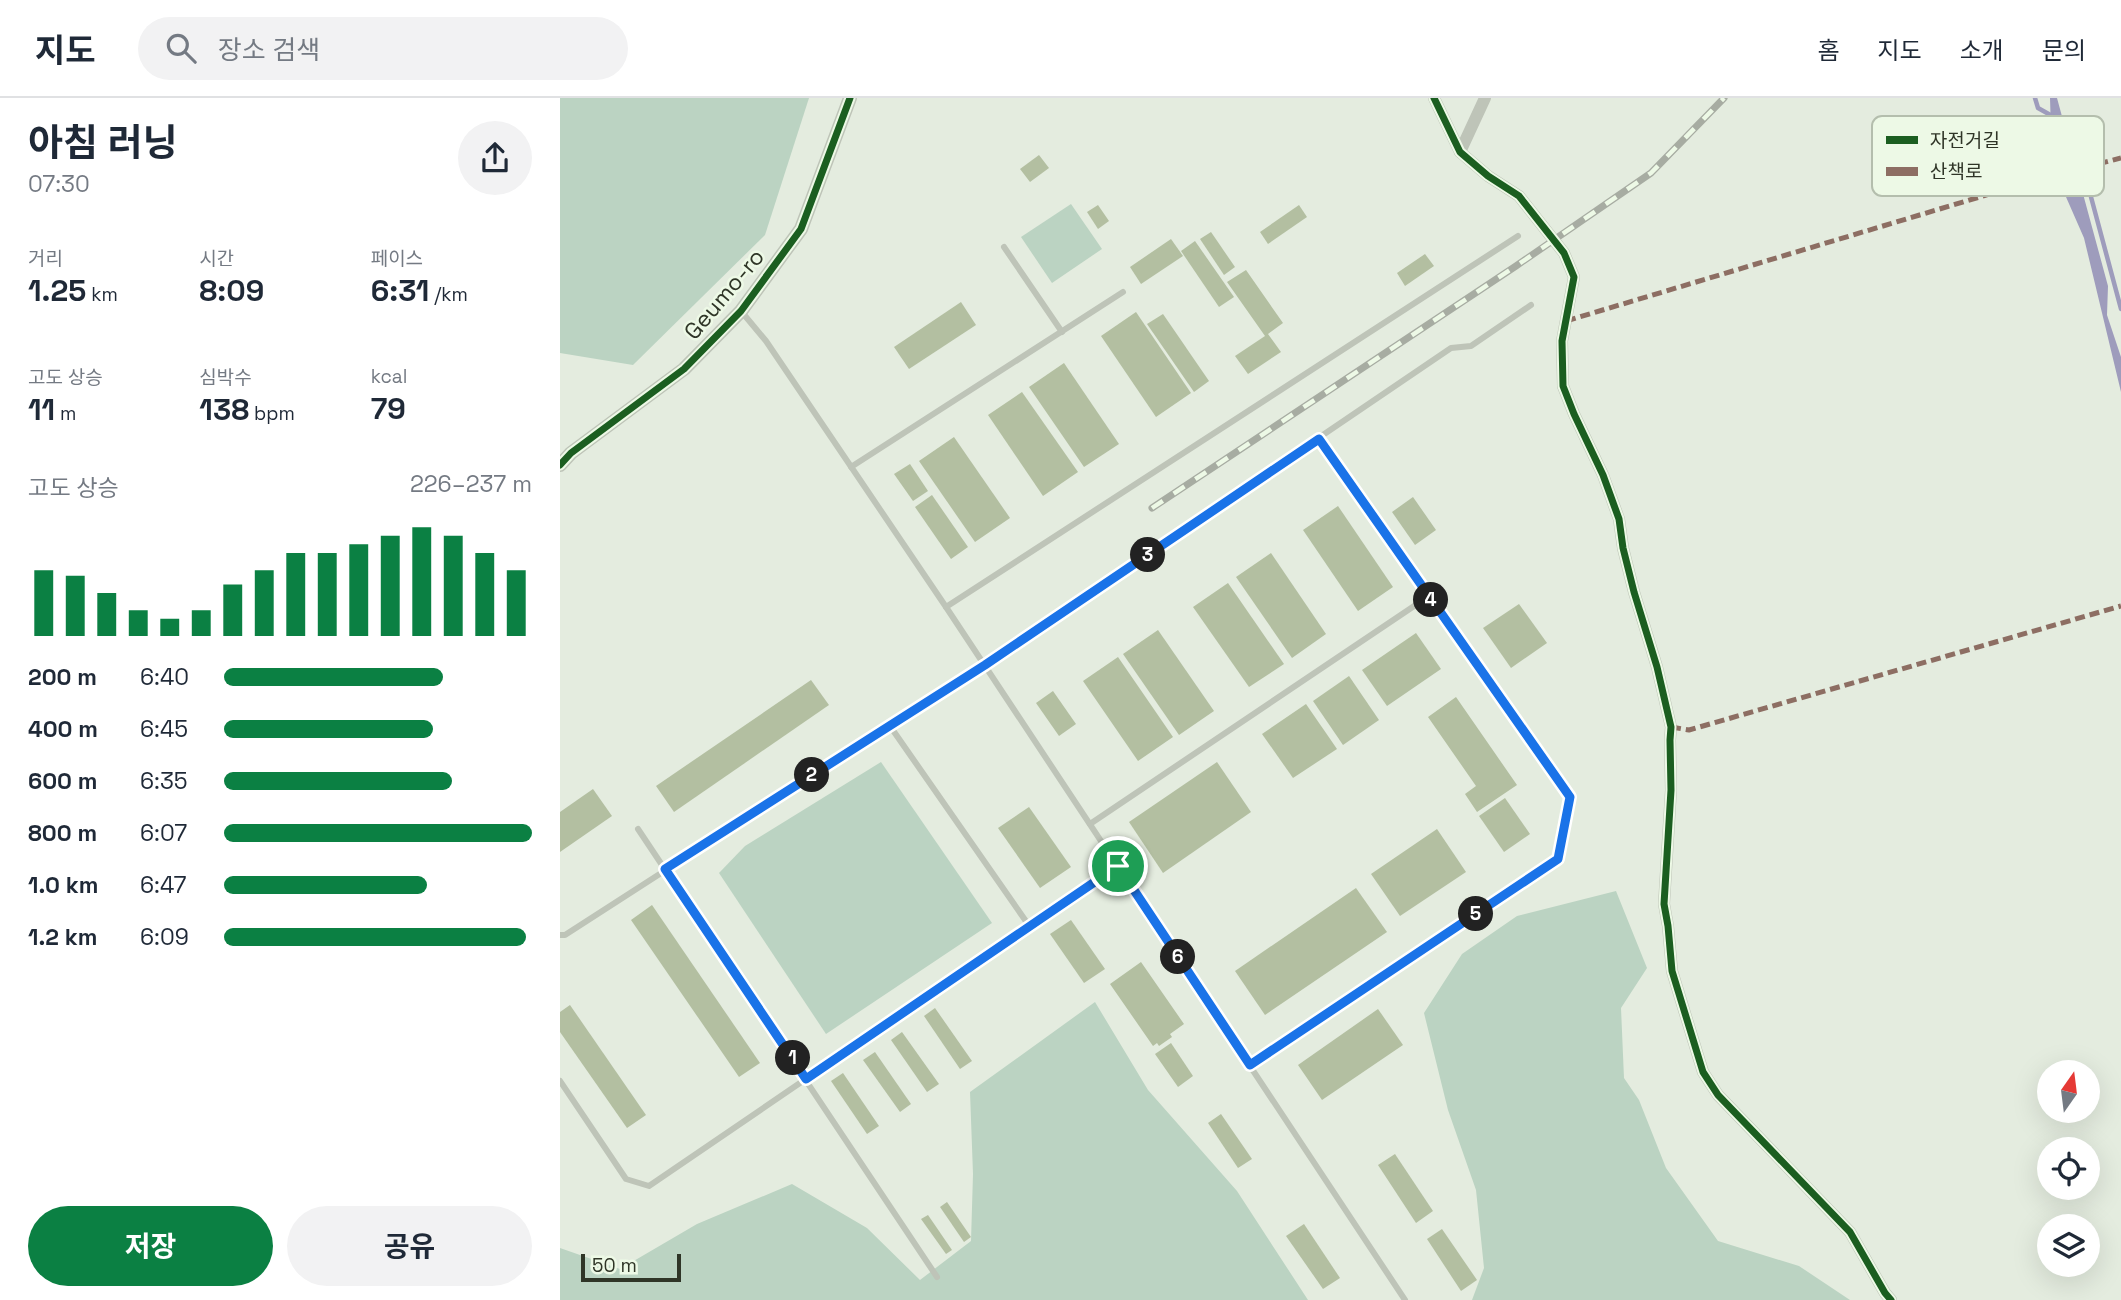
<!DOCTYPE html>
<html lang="ko">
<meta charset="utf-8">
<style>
body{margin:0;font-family:"Space Grotesk","Noto Sans KR",sans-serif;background:#f2f2f3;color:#1f2937;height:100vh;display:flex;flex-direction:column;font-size:26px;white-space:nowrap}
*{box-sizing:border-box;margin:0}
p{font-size:23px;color:#747a83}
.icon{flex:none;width:38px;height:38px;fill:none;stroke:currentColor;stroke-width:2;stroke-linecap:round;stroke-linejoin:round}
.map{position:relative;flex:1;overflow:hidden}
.panel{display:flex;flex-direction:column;background:#fff;width:560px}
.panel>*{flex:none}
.needle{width:46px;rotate:14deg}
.tools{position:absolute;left:1477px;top:962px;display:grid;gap:14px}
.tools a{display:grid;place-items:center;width:63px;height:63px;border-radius:50%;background:#fff;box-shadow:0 7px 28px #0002;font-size:35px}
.scale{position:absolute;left:21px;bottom:18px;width:100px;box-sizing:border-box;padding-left:7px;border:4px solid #2f3527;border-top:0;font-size:19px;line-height:24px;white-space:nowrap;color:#2f3527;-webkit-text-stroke:5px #edf9e6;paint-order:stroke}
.pin{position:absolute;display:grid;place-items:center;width:60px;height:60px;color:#fff;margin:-30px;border:4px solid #fff;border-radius:50%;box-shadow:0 2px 7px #0007}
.km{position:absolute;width:35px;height:35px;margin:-18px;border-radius:50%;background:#222;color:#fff;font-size:19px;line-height:35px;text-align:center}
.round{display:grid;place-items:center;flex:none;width:74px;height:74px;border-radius:37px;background:#f2f2f3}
.overview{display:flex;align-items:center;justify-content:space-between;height:119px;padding:0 28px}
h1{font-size:38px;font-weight:700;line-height:52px}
.metrics{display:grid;grid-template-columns:repeat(3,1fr);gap:10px;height:119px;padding:7px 28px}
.metrics div{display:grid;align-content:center}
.metrics b{font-size:30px;font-weight:700}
.metrics small{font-size:19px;font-weight:400}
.metrics p{font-size:19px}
.chart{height:196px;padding:14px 28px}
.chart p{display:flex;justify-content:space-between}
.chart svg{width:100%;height:126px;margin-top:7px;stroke:#0b8043;stroke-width:6}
.primary-button{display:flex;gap:14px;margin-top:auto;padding:14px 28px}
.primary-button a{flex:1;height:80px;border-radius:42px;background:#0b8043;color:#fff;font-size:28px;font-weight:700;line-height:80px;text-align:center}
.primary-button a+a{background:#f2f2f3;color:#1f2937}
ul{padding:0 28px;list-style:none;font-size:23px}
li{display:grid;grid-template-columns:112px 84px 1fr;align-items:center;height:52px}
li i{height:18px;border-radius:9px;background:#0b8043}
header{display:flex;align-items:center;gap:42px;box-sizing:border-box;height:98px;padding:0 35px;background:#fff;border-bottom:2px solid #e0e1e3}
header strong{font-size:33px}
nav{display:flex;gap:38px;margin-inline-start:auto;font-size:24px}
.search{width:490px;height:63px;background:#f2f2f3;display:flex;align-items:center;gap:18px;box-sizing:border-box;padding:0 24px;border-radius:38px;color:#747a83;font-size:26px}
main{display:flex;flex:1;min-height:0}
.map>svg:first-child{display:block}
.green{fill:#bbd3c2}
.water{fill:#9e9cbc}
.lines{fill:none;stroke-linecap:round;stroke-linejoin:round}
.stream{stroke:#9e9cbc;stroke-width:4.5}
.building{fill:#b3bfa1}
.service{stroke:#bec4b8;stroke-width:6}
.minor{stroke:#bec4b8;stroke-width:12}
.tertiary{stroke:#bec4b8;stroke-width:14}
.rail-casing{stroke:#a7aca2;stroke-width:7}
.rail{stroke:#edf9e6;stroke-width:4.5;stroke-dasharray:13;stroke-linecap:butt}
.quiet{stroke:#8d6e63;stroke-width:5;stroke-dasharray:10 5;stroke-linecap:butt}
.cycleway-casing{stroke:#edf9e6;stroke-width:11}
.cycleway{stroke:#1b5e20;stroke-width:7}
.route-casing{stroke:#fff;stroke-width:14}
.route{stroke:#1a73e8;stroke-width:9}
.labels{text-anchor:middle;stroke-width:5;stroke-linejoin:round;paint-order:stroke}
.street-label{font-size:23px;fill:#2f3527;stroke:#edf9e6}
.key{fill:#edf9e6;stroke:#b4bead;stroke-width:2}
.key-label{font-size:19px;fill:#2f3527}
</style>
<header>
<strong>지도</strong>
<div class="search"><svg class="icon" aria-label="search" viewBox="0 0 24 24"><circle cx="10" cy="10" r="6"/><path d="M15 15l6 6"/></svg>장소 검색</div>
<nav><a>홈</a><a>지도</a><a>소개</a><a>문의</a></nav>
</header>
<main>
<section class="panel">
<div class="overview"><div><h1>아침 러닝</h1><p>07:30</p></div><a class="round"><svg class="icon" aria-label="share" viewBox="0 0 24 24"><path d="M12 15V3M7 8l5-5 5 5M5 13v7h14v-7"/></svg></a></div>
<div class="metrics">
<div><p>거리</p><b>1.25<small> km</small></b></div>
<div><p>시간</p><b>8:09</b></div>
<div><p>페이스</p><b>6:31<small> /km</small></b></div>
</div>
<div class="metrics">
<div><p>고도 상승</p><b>11<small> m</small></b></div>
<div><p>심박수</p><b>138<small> bpm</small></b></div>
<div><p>kcal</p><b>79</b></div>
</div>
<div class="chart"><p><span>고도 상승</span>226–237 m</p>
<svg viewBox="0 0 160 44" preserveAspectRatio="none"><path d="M5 44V21M15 44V23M25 44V29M35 44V35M45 44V38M55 44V35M65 44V26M75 44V21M85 44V15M95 44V15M105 44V12M115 44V9M125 44V6M135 44V9M145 44V15M155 44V21"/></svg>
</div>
<ul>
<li><b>200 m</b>6:40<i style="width:71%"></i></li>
<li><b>400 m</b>6:45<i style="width:68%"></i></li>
<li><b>600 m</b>6:35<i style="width:74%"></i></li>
<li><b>800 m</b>6:07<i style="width:100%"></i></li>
<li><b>1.0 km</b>6:47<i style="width:66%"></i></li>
<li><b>1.2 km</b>6:09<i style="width:98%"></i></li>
</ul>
<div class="primary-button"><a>저장</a><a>공유</a></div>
</section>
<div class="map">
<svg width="1561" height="1202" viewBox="0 0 1561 1202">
<rect width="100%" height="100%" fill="#e4ecdf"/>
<g class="green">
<path d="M0 0H249L205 137 73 267 0 255Z"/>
<path d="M511 106 542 151 492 185 461 139Z"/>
<path d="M321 664 432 825 266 936 159 775 185 748Z"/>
<path d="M1056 793 1087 870 1061 910 1064 980 1079 1002 1106 1070 1158 1143 1239 1168 1290 1202H912L924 1170 916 1092 888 1012 864 915 902 856 957 818Z"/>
<path d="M535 904 588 992 677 1093 748 1202H0V1150L60 1171 137 1126 232 1086 307 1130 360 1182 411 1143 413 1076 410 994Z"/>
</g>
<path class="water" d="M1490 0H1497L1548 188 1547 217 1561 259V294L1524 140 1492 67Z"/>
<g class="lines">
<g class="stream">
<path d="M1475 0 1478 10 1494 19"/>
<path d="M1501 24 1509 28 1527 84 1561 211"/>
</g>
</g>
<g class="building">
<path d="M479 57 489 70 470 84 460 71Z"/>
<path d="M538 107 549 123 538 131 527 114Z"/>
<path d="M739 107 747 119 708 146 700 134Z"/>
<path d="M651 134 675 169 664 177 640 141Z"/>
<path d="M611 141 623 158 581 186 570 169Z"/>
<path d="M635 143 674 199 659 209 621 153Z"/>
<path d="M865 156 874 168 845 188 837 175Z"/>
<path d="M686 172 723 225 708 236 721 254 688 276 675 258 705 238 667 184Z"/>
<path d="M401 204 416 227 349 271 334 249Z"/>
<path d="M576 214 631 295 596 319 541 238Z"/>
<path d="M603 216 649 283 634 294 587 226Z"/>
<path d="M504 265 559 346 524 369 469 289Z"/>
<path d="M462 294 518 374 483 398 428 317Z"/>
<path d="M394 339 450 420 415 444 359 363Z"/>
<path d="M350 366 368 393 353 403 334 376Z"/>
<path d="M372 397 408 449 391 461 355 409Z"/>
<path d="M853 399 876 432 855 447 832 414Z"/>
<path d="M778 408 833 489 798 513 743 432Z"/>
<path d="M711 455 766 536 732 560 676 479Z"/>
<path d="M668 485 724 566 689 589 633 509Z"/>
<path d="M959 506 987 545 951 570 923 530Z"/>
<path d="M598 532 654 613 619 637 563 556Z"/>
<path d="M856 535 881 571 827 608 802 572Z"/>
<path d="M558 559 613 639 578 663 523 583Z"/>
<path d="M789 578 819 622 783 647 753 603Z"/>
<path d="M251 582 269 607 114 714 96 688Z"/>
<path d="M493 593 516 626 499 638 476 605Z"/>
<path d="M896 599 957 687 917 714 905 696 916 688 868 619Z"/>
<path d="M746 606 777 651 733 680 702 636Z"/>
<path d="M657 664 691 714 603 775 569 724Z"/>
<path d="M33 691 52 718 0 754V714Z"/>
<path d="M945 700 970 736 944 754 919 718Z"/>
<path d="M469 709 511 769 480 790 438 730Z"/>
<path d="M877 731 906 774 840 818 811 776Z"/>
<path d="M796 790 827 834 705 917 675 873Z"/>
<path d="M92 807 200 965 179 979 71 822Z"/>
<path d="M511 822 545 871 524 885 490 836Z"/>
<path d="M581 864 624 926 610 936 612 939 599 948 597 945 593 948 550 886Z"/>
<path d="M10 907 86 1017 67 1030 0 934V914Z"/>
<path d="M375 910 412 963 400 971 364 918Z"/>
<path d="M818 911 843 947 762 1002 738 967Z"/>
<path d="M342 934 379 986 367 994 331 942Z"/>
<path d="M611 945 633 978 618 989 595 956Z"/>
<path d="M315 954 351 1006 340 1014 303 962Z"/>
<path d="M283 975 319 1028 307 1036 271 983Z"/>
<path d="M661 1016 692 1061 678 1070 648 1025Z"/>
<path d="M835 1056 873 1113 856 1125 818 1067Z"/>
<path d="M387 1104 411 1139 404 1144 380 1109Z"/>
<path d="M368 1117 392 1152 386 1156 361 1121Z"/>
<path d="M744 1126 780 1180 763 1191 726 1138Z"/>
<path d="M882 1131 917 1182 901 1193 867 1141Z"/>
</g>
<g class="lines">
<g class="service">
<path d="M444 149 502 234"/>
<path d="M181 213 206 243 386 509 845 1202"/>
<path d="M291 369 563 194"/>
<path d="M386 509 958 138"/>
<path d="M330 628 470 829"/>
<path d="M530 726 869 498"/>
<path d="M78 731 377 1179"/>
<path d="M0 837H5L424 567 891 250 911 248 971 207"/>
<path d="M690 967 998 761 1010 699 759 341"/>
<path d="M0 983 66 1081 89 1088 558 768"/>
</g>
<g class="minor">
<path d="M874 0 900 54 928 78 959 98 1004 155 1014 179 1002 243 1003 288 1014 316 1043 377 1059 421 1063 450 1074 494 1097 569 1111 629 1110 642 1111 692 1104 806 1108 828 1112 873 1143 974 1158 997 1290 1134 1325 1195 1331 1202"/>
<path d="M900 54 925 0"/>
</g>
<path class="tertiary" d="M0 367 11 355 124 271 181 213 241 131 290 0"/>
<g class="rail-casing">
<path id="rail" d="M592 410 956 168 1091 75 1164 0"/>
</g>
<use href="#rail" class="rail"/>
<g class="quiet">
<path d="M1006 223 1483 80 1561 60"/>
<path d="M1111 629 1129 632 1561 508"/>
</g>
<g class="cycleway-casing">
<g id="cycleway">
<path d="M874 0 900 54 928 78 959 98 1004 155 1014 179 1002 243 1003 288 1014 316 1043 377 1059 421 1063 450 1074 494 1097 569 1111 629 1110 642 1111 692 1104 806 1108 828 1112 873 1143 974 1158 997 1290 1134 1325 1195 1331 1202"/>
<path d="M0 367 11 355 124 271 181 213 241 131 290 0"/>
</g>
</g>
<use href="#cycleway" class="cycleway"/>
</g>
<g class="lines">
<g class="route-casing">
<path id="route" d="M759 341 1010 699 998 761 690 967 558 768 246 981 105 771 425 567Z"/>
</g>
<use href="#route" class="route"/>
</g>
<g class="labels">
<g class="street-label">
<text transform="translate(164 196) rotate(-50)" y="8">Geumo-ro</text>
</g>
</g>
<rect x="1312" y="18" width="232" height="80" rx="10" class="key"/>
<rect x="1326" y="38" width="32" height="8" fill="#1b5e20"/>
<rect x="1326" y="69" width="32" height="9" fill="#8d6e63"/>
<g class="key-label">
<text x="1370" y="49">자전거길</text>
<text x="1370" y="80">산책로</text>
</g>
</svg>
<div class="tools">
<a><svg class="needle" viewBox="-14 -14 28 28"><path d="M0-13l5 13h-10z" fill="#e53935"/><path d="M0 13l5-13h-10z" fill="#747a83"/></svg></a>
<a><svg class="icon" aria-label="locate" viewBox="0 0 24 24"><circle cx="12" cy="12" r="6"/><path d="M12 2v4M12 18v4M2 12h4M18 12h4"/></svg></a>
<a><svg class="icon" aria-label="layers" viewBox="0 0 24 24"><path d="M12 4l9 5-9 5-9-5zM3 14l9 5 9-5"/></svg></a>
</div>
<div class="scale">50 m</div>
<div class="pin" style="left:558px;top:768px;background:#1e9e55"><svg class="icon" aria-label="arrive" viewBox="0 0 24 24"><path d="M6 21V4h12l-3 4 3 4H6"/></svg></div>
<b class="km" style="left:233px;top:960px">1</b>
<b class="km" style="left:252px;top:677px">2</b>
<b class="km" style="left:588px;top:457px">3</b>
<b class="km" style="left:871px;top:502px">4</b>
<b class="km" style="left:916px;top:816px">5</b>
<b class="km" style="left:618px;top:859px">6</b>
</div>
</main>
